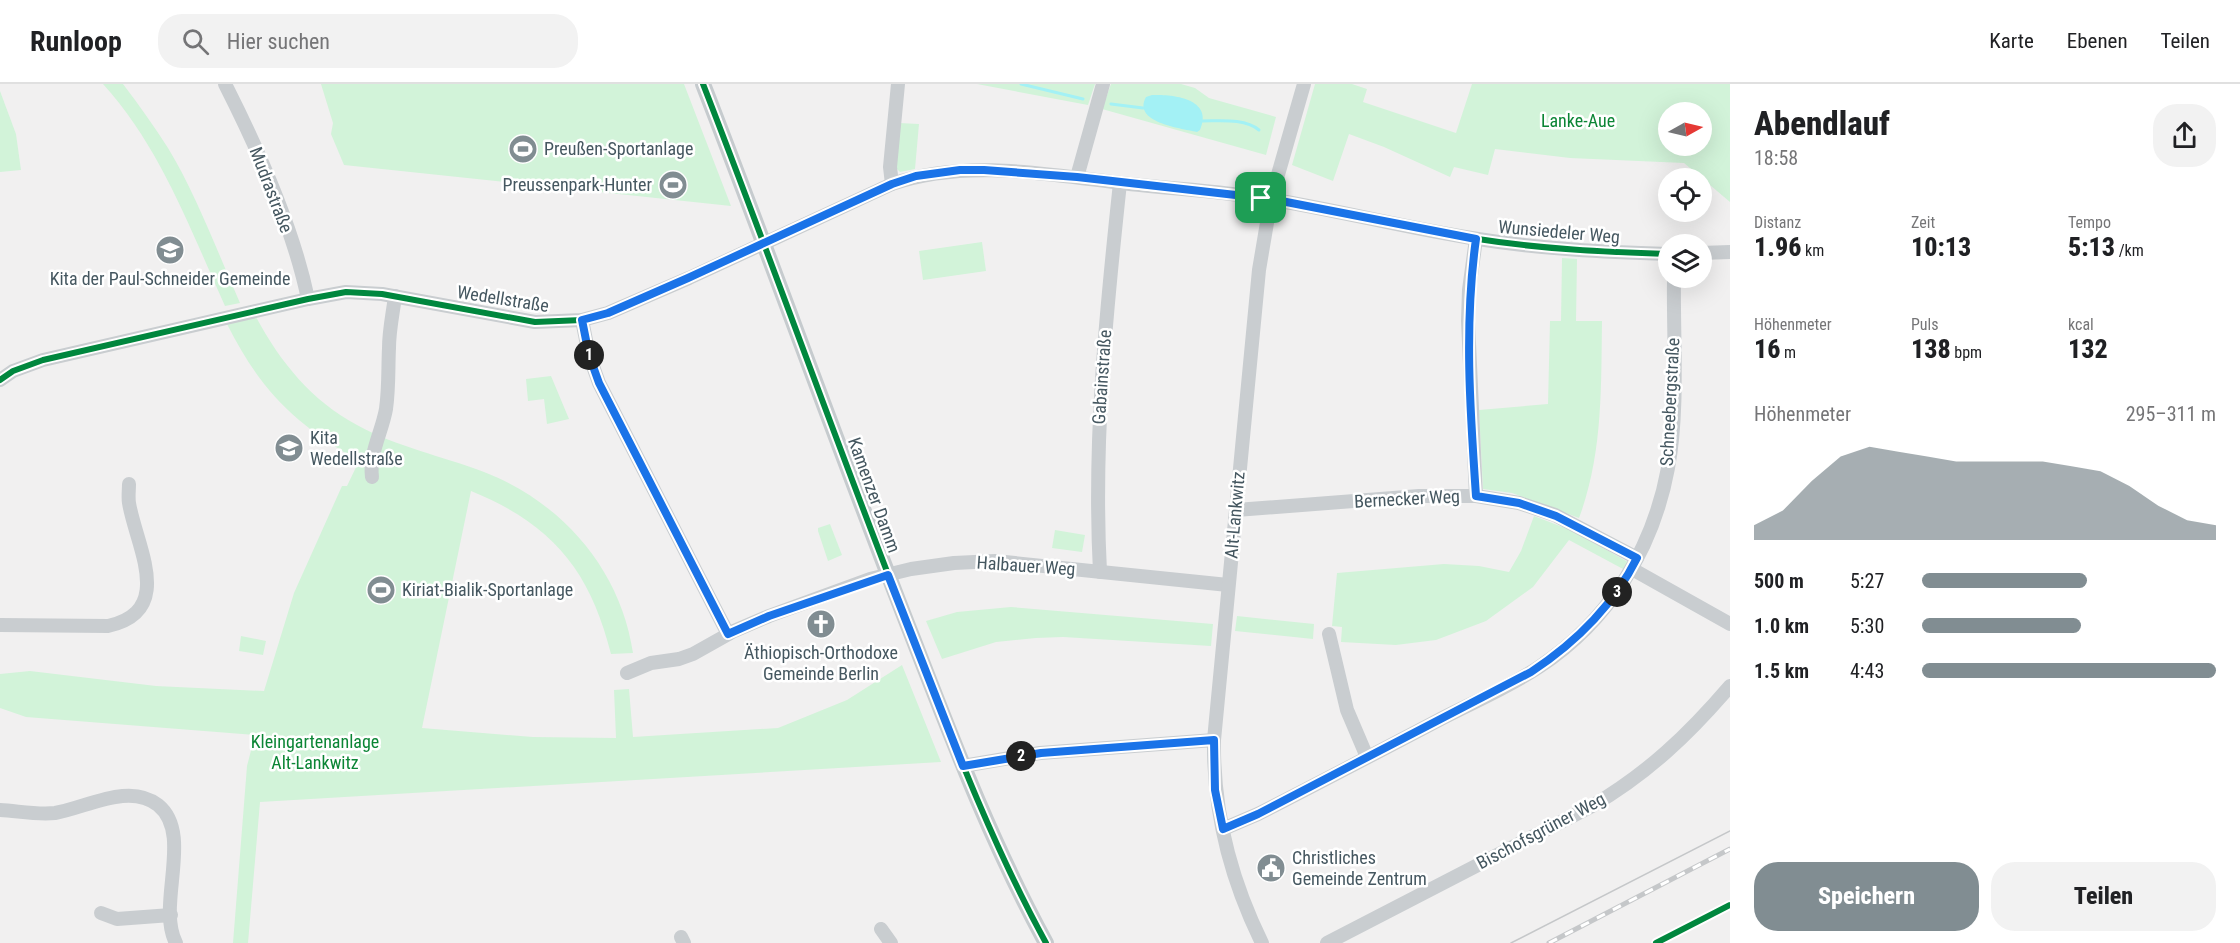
<!DOCTYPE html>
<html lang="de">
<meta charset="utf-8">
<style>
body{margin:0;font-family:"Roboto Condensed",sans-serif;background:#f2f2f2;color:#202124;height:100vh;display:flex;flex-direction:column;font-size:22px;white-space:nowrap}
*{box-sizing:border-box;margin:0}
p{font-size:20px;color:#757577}
.icon{flex:none;width:33px;height:33px;fill:none;stroke:currentColor;stroke-width:2;stroke-linecap:round;stroke-linejoin:round}
.map{position:relative;flex:1;overflow:hidden}
.panel{display:flex;flex-direction:column;background:#fff;width:510px}
.panel>*{flex:none}
.needle{width:39px;rotate:82deg}
.controls{position:absolute;left:1658px;top:18px;display:grid;gap:12px}
.controls a{display:grid;place-items:center;width:54px;height:54px;border-radius:50%;background:#fff;box-shadow:0 6px 24px #0002;font-size:30px}
.pin{position:absolute;display:grid;place-items:center;width:51px;height:51px;color:#fff;margin:-26px;border-radius:12px;box-shadow:0 3px 9px #0006}
.km{position:absolute;width:30px;height:30px;margin:-15px;border-radius:50%;background:#222;color:#fff;font-size:16px;line-height:30px;text-align:center}
.round{display:grid;place-items:center;flex:none;width:63px;height:63px;border-radius:24px;background:#f2f2f2}
.summary{display:flex;align-items:center;justify-content:space-between;height:102px;padding:0 24px}
h1{font-size:33px;font-weight:800;line-height:45px}
.metrics{display:grid;grid-template-columns:repeat(3,1fr);gap:9px;height:102px;padding:6px 24px}
.metrics div{display:grid;align-content:center}
.metrics b{font-size:26px;font-weight:800}
.metrics small{font-size:16px;font-weight:400}
.metrics p{font-size:16px}
.chart{height:168px;padding:12px 24px}
.chart p{display:flex;justify-content:space-between}
.chart svg{width:100%;height:108px;margin-top:6px;fill:#818d92;opacity:.7}
.button{display:flex;gap:12px;margin-top:auto;padding:12px 24px}
.button a{flex:1;height:69px;border-radius:24px;background:#818d92;color:#fff;font-size:24px;font-weight:800;line-height:69px;text-align:center}
.button a+a{background:#f2f2f2;color:#202124}
ul{padding:0 24px;list-style:none;font-size:20px}
li{display:grid;grid-template-columns:96px 72px 1fr;align-items:center;height:45px}
li i{height:15px;border-radius:8px;background:#818d92}
header{display:flex;align-items:center;gap:36px;box-sizing:border-box;height:84px;padding:0 30px;background:#fff;border-bottom:2px solid #e0e0e0}
header strong{font-size:28px}
nav{display:flex;gap:33px;margin-inline-start:auto;font-size:21px}
.search{width:420px;height:54px;background:#f2f2f2;display:flex;align-items:center;gap:15px;box-sizing:border-box;padding:0 21px;border-radius:24px;color:#757577;font-size:22px}
main{display:flex;flex:1;min-height:0}
.map>svg:first-child{display:block}
.green{fill:#d2f3d9;fill-rule:evenodd}
.water{fill:#a3f1f5}
.lines{fill:none;stroke-linecap:round;stroke-linejoin:round}
.stream{stroke:#a3f1f5;stroke-width:3}
.minor{stroke:#c9cdd0;stroke-width:14}
.major{stroke:#c6cbce;stroke-width:16}
.tram{stroke:#c5c7c9;stroke-width:1.5}
.rail-casing{stroke:#c5c7c9;stroke-width:5}
.rail{stroke:#fff;stroke-width:3;stroke-dasharray:9;stroke-linecap:butt}
.cycleway-casing{stroke:#fff;stroke-width:10}
.cycleway{stroke:#00873e;stroke-width:6}
.route-casing{stroke:#fff;stroke-width:12}
.route{stroke:#1a73e8;stroke-width:8}
.labels{text-anchor:middle;stroke-width:5;stroke-linejoin:round;paint-order:stroke}
.park-label{font-size:18px;fill:#0b8535;stroke:#fff}
.poi-label{font-size:18px;fill:#455760;stroke:#fff;text-anchor:start}
.street-label{font-size:18px;fill:#455760;stroke:#fff}
</style>
<header>
<strong>Runloop</strong>
<div class="search"><svg class="icon" aria-label="search" viewBox="0 0 24 24"><circle cx="10" cy="10" r="6"/><path d="M15 15l6 6"/></svg>Hier suchen</div>
<nav><a>Karte</a><a>Ebenen</a><a>Teilen</a></nav>
</header>
<main>
<div class="map">
<svg width="1730" height="859" viewBox="0 0 1730 859">
<rect width="100%" height="100%" fill="#f1f0f0"/>
<g class="green">
<path d="M103 0H123C139 21 154 42 168 64 197 112 217 167 240 219L225 222C190 145 161 64 103 0Z"/>
<path d="M321 0H684L731 122 344 81 331 50 333 39Z"/>
<path d="M977 0H1095L1088 21Z"/>
<path d="M1111 0H1181L1195 4 1209 14 1276 33 1266 71 1102 25Z"/>
<path d="M1315 0H1352L1367 5 1363 18 1456 49 1472 0H1730V118L1684 79 1570 74 1495 65 1488 91 1454 83 1450 93 1384 63 1349 50 1333 97 1292 81ZM1668 28H1701V62H1668Z"/>
<path d="M0 7 16 50 21 86 0 88Z"/>
<path d="M899 39 919 40 915 85 900 88 895 83Z"/>
<path d="M982 158 986 187 923 196 919 167Z"/>
<path d="M1562 174 1577 175 1576 237H1602C1601 304 1603 370 1579 434L1512 409 1483 405 1479 326 1548 320 1550 237H1561Z"/>
<path d="M256 233C280 278 312 317 357 341 397 363 442 372 484 388 562 418 621 486 633 569L611 570C590 486 552 440 471 407L422 644 533 653 616 654 614 606 629 605 633 653 778 644 847 616 902 581 941 678 260 718 248 859H233L247 682 255 651 26 633 0 624V590L30 587 156 602 264 607 294 509 342 402H347L359 377C295 340 260 306 227 240Z"/>
<path d="M551 292 569 335 547 340 544 315 528 317 526 295Z"/>
<path d="M1534 432 1573 447 1628 478 1623 485 1569 456 1533 503 1486 537 1436 556 1396 561 1341 558 1342 543 1332 542 1337 489 1444 480 1479 482 1509 488 1521 467Z"/>
<path d="M830 440 842 471 828 477 818 447V444Z"/>
<path d="M1055 446 1085 451 1082 468 1052 464Z"/>
<path d="M1011 523 1213 540 1211 562 1063 553 1036 554 996 558 942 575 926 537 957 528Z"/>
<path d="M1237 532 1314 540 1313 555 1235 547Z"/>
<path d="M241 552 266 557 263 571 239 567Z"/>
</g>
<path class="water" d="M1152 11C1174 10 1214 15 1200 46L1197 48C1179 44 1132 38 1146 13Z"/>
<g class="lines">
<g class="stream">
<path d="M1021 0 1083 15"/>
<path d="M1111 20 1143 24"/>
<path d="M1202 37C1220 37 1245 34 1259 46"/>
</g>
<g class="minor">
<path d="M225 0C258 65 293 143 308 215"/>
<path d="M1077 93 1103 0"/>
<path d="M892 100 890 83 898 0"/>
<path d="M1476 155 1469 206 1468 237 1476 412"/>
<path d="M1701 169 1730 168"/>
<path d="M582 236 589 271 599 299 728 550"/>
<path d="M0 296 13 287 43 276 308 215 346 208 382 210 535 238 582 236 608 229 689 194 892 100C965 75 1046 90 1121 99 1171 105 1223 107 1274 116 1342 127 1410 145 1478 155 1541 165 1605 168 1668 170"/>
<path d="M372 393C369 369 382 348 386 325 389 304 388 284 389 264 389 246 393 229 395 212"/>
<path d="M1236 426 1419 412H1476L1519 419 1555 431 1637 474"/>
<path d="M1632 485 1730 540"/>
<path d="M1100 488C1093 358 1106 229 1120 99"/>
<path d="M0 541 108 542C176 527 136 462 129 419 128 413 129 406 129 400"/>
<path d="M1329 550 1347 626 1367 673"/>
<path d="M627 589 651 579 679 575 693 570 734 547 769 532 870 495 911 485 954 479 995 477 1228 501"/>
<path d="M963 682 1040 669 1214 656"/>
<path d="M0 726C18 727 37 731 55 729 86 724 129 698 158 721 194 750 156 821 176 859"/>
<path d="M1223 745 1258 730C1317 700 1376 669 1435 638 1469 620 1506 605 1539 583 1609 537 1653 465 1668 384 1679 325 1673 253 1674 194"/>
<path d="M101 829 117 835 171 831"/>
<path d="M881 845 891 859"/>
<path d="M681 853 684 859"/>
<path d="M1262 859C1231 796 1213 727 1214 656L1259 186 1271 115 1304 0"/>
<path d="M1327 859 1592 722C1648 689 1688 651 1730 602"/>
</g>
<path class="major" d="M703 0C775 185 841 372 914 557 954 660 993 762 1046 859"/>
<path class="tram" d="M1511 859 1730 747"/>
<g class="rail-casing">
<path id="rail" d="M1549 859 1730 765"/>
</g>
<use href="#rail" class="rail"/>
<g class="cycleway-casing">
<g id="cycleway">
<path d="M703 0C775 185 841 372 914 557 954 660 993 762 1046 859"/>
<path d="M0 296 13 287 43 276 308 215 346 208 382 210 535 238 582 236 608 229 689 194 892 100C965 75 1046 90 1121 99 1171 105 1223 107 1274 116 1342 127 1410 145 1478 155 1541 165 1605 168 1668 170"/>
<path d="M1656 859 1730 821"/>
</g>
</g>
<use href="#cycleway" class="cycleway"/>
</g>
<g class="lines">
<g class="route-casing">
<path id="route" d="M960 86H984L1077 93 1271 115 1476 155C1464 240 1470 326 1476 412L1519 419 1556 432 1637 474C1613 522 1575 559 1531 588L1258 730 1223 745 1215 706 1214 656 1041 669 963 682 888 491 769 532 728 550 599 299 589 271 582 236 608 229 688 194 892 100 916 92Z"/>
</g>
<use href="#route" class="route"/>
</g>
<defs>
<g id="stadium-disc" transform="scale(1.5)"><circle r="9.5" fill="#818d92" stroke="#fff"/><path d="M0-5a6.5 5 0 1 0 0 10a6.5 5 0 1 0 0-10ZM-3.5-1.8h7v3.6h-7Z" fill="#fff"/></g>
<g id="school-disc" transform="scale(1.5)"><circle r="9.5" fill="#818d92" stroke="#fff"/><path d="M0-5L7-2L0 1L-7-2ZM-4 1L0 2.5L4 1V4Q0 6-4 4Z" fill="#fff"/></g>
<g id="church-disc" transform="scale(1.5)"><circle r="9.5" fill="#818d92" stroke="#fff"/><path d="M-1.2-6h2.4v3.5h3.3v2.4h-3.3V6h-2.4V-.1h-3.3v-2.4h3.3Z" fill="#fff"/></g>
<g id="civic-disc" transform="scale(1.5)"><circle r="9.5" fill="#818d92" stroke="#fff"/><path d="M-.6-6.5H3V-4.5H.6V-3L4-1V1h2V6H-6V1h2V-1L-.6-3ZM-1.2 2.5V6h2.4V2.5Z" fill="#fff"/></g>
</defs>
<g fill-rule="evenodd">
<use href="#stadium-disc" x="523" y="65"/>
<use href="#stadium-disc" x="673" y="101"/>
<use href="#school-disc" x="170" y="166"/>
<use href="#school-disc" x="289" y="364"/>
<use href="#stadium-disc" x="381" y="506"/>
<use href="#church-disc" x="821" y="540"/>
<use href="#civic-disc" x="1271" y="784"/>
</g>
<g class="labels">
<g class="park-label">
<text x="1578" y="43">Lanke-Aue</text>
<text x="315" y="664">Kleingartenanlage<tspan x="315" dy="21">Alt-Lankwitz</tspan></text>
</g>
<g class="poi-label">
<text x="544" y="71">Preußen-Sportanlage</text>
<text x="652" y="107" text-anchor="end">Preussenpark-Hunter</text>
<text x="170" y="201" text-anchor="middle">Kita der Paul-Schneider Gemeinde</text>
<text x="310" y="360">Kita<tspan x="310" dy="21">Wedellstraße</tspan></text>
<text x="402" y="512">Kiriat-Bialik-Sportanlage</text>
<text x="821" y="575" text-anchor="middle">Äthiopisch-Orthodoxe<tspan x="821" dy="21">Gemeinde Berlin</tspan></text>
<text x="1292" y="780">Christliches<tspan x="1292" dy="21">Gemeinde Zentrum</tspan></text>
</g>
<g class="street-label">
<text transform="translate(271 106) rotate(69)" y="6">Mudrastraße</text>
<text transform="translate(1559 148) rotate(5)" y="6">Wunsiedeler Weg</text>
<text transform="translate(503 215) rotate(9)" y="6">Wedellstraße</text>
<text transform="translate(1102 293) rotate(-86)" y="6">Gabainstraße</text>
<text transform="translate(1670 318) rotate(-87)" y="6">Schneebergstraße</text>
<text transform="translate(874 411) rotate(70)" y="6">Kamenzer Damm</text>
<text transform="translate(1407 415) rotate(-3)" y="6">Bernecker Weg</text>
<text transform="translate(1235 431) rotate(-85)" y="6">Alt-Lankwitz</text>
<text transform="translate(1026 482) rotate(4)" y="6">Halbauer Weg</text>
<text transform="translate(1541 747) rotate(-28)" y="6">Bischofsgrüner Weg</text>
</g>
</g>
</svg>
<div class="controls">
<a><svg class="needle" viewBox="-14 -14 28 28"><path d="M0-13l5 13h-10z" fill="#e53935"/><path d="M0 13l5-13h-10z" fill="#757577"/></svg></a>
<a><svg class="icon" aria-label="locate" viewBox="0 0 24 24"><circle cx="12" cy="12" r="6"/><path d="M12 2v4M12 18v4M2 12h4M18 12h4"/></svg></a>
<a><svg class="icon" aria-label="layers" viewBox="0 0 24 24"><path d="M12 4l9 5-9 5-9-5zM3 14l9 5 9-5"/></svg></a>
</div>
<div class="pin" style="left:1261px;top:114px;background:#1e9e55"><svg class="icon" aria-label="arrive" viewBox="0 0 24 24"><path d="M6 21V4h12l-3 4 3 4H6"/></svg></div>
<b class="km" style="left:589px;top:271px">1</b>
<b class="km" style="left:1021px;top:672px">2</b>
<b class="km" style="left:1617px;top:508px">3</b>
</div>
<section class="panel">
<div class="summary"><div><h1>Abendlauf</h1><p>18:58</p></div><a class="round"><svg class="icon" aria-label="share" viewBox="0 0 24 24"><path d="M12 15V3M7 8l5-5 5 5M5 13v7h14v-7"/></svg></a></div>
<div class="metrics">
<div><p>Distanz</p><b>1.96<small> km</small></b></div>
<div><p>Zeit</p><b>10:13</b></div>
<div><p>Tempo</p><b>5:13<small> /km</small></b></div>
</div>
<div class="metrics">
<div><p>Höhenmeter</p><b>16<small> m</small></b></div>
<div><p>Puls</p><b>138<small> bpm</small></b></div>
<div><p>kcal</p><b>132</b></div>
</div>
<div class="chart"><p><span>Höhenmeter</span>295–311 m</p>
<svg viewBox="0 0 160 44" preserveAspectRatio="none"><path d="M0 44V38L10 32L20 20L30 10L40 6L50 8L60 10L70 12L80 12L90 12L100 12L110 14L120 16L130 22L140 30L150 36L160 38V44z"/></svg>
</div>
<ul>
<li><b>500 m</b>5:27<i style="width:56%"></i></li>
<li><b>1.0 km</b>5:30<i style="width:54%"></i></li>
<li><b>1.5 km</b>4:43<i style="width:100%"></i></li>
</ul>
<div class="button"><a>Speichern</a><a>Teilen</a></div>
</section>
</main>
